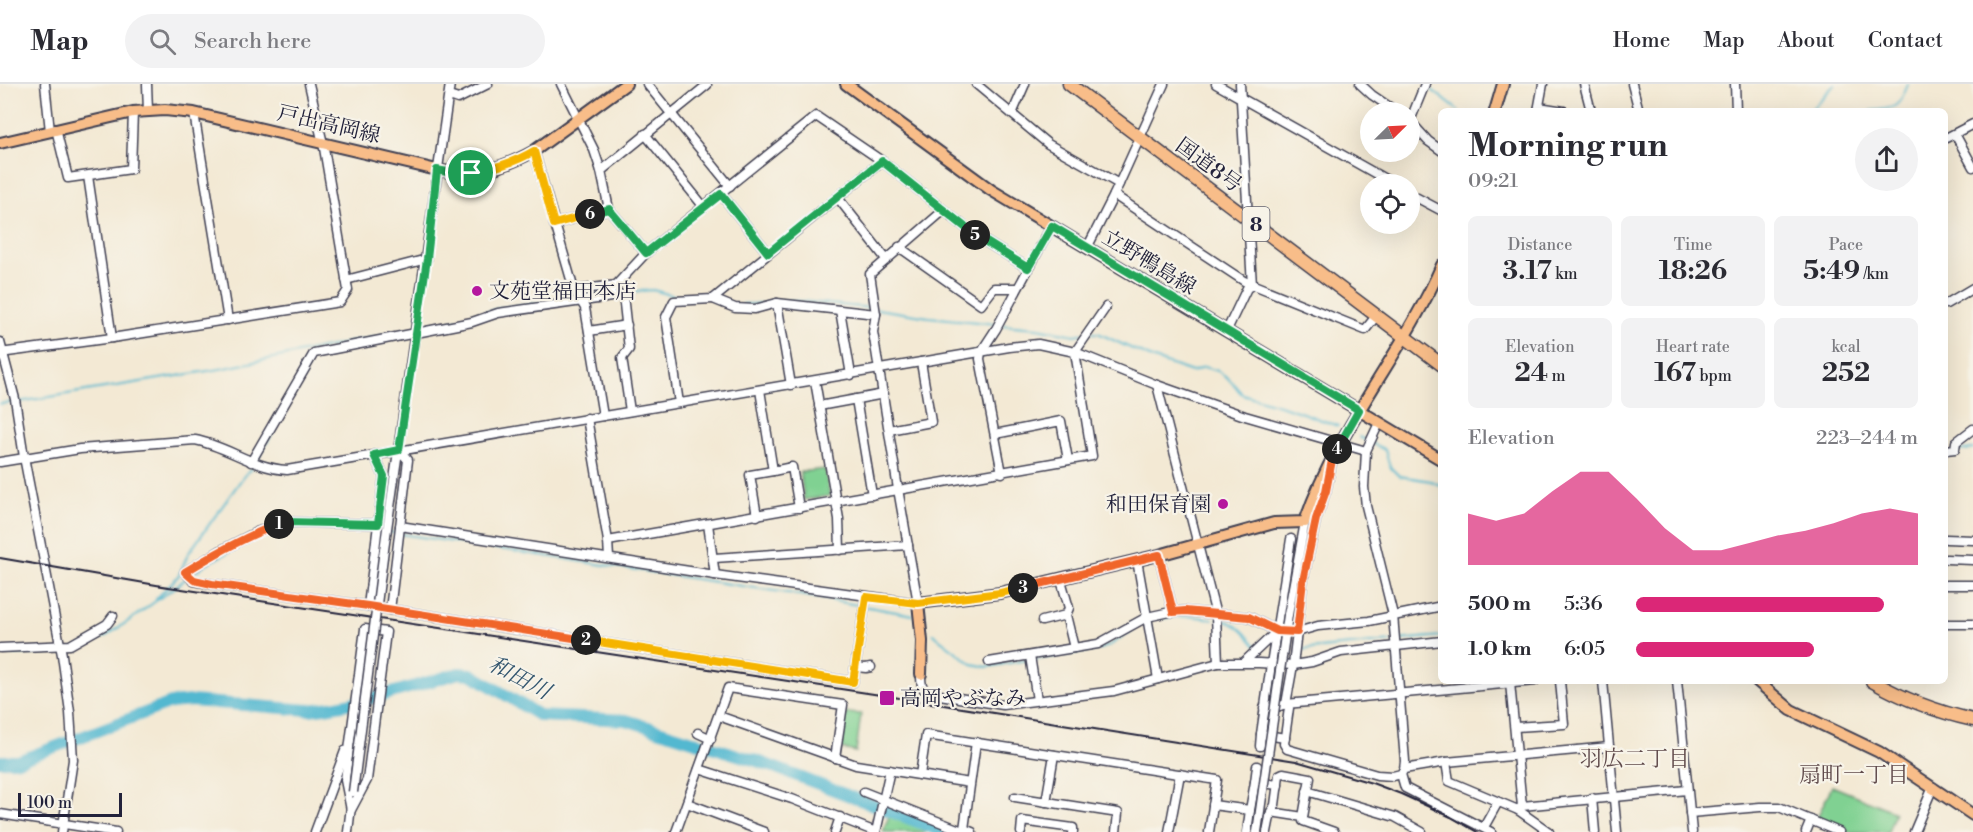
<!DOCTYPE html>
<meta charset="utf-8">
<style>
body{margin:0;font-family:"Libre Bodoni","Noto Serif JP",serif;background:#f2f2f3;color:#2b2b33;height:100vh;display:flex;flex-direction:column;font-size:22px;white-space:nowrap}
*{box-sizing:border-box;margin:0}
p{font-size:20px;color:#7c7c81}
.icon{flex:none;width:33px;height:33px;fill:none;stroke:currentColor;stroke-width:2;stroke-linecap:round;stroke-linejoin:round}
.map{position:relative;flex:1;overflow:hidden}
.drawer{position:absolute;left:1438px;top:24px;width:510px;height:576px;display:flex;flex-direction:column;background:#fff;border-radius:9px;box-shadow:0 6px 24px #0002}
.drawer>*{flex:none}
.needle{width:39px;rotate:66deg}
.tools{position:absolute;left:1360px;top:18px;display:grid;gap:12px}
.tools a{display:grid;place-items:center;width:60px;height:60px;border-radius:50%;background:#fff;box-shadow:0 6px 24px #0002;font-size:30px}
.scale{position:absolute;left:18px;bottom:15px;width:104px;box-sizing:border-box;padding-left:6px;border:3px solid #22223b;border-top:0;font-size:16px;line-height:21px;white-space:nowrap;color:#22223b;-webkit-text-stroke:4px #f7f3e8;paint-order:stroke}
.pin{position:absolute;display:grid;place-items:center;width:51px;height:51px;color:#fff;margin:-26px;border:3px solid #fff;border-radius:50%;box-shadow:0 2px 6px #0007}
.km{position:absolute;width:30px;height:30px;margin:-15px;border-radius:50%;background:#222;color:#fff;font-size:16px;line-height:30px;text-align:center}
.round{display:grid;place-items:center;flex:none;width:63px;height:63px;border-radius:32px;background:#f2f2f3}
.head{display:flex;align-items:center;justify-content:space-between;height:102px;padding:0 30px}
h1{font-size:33px;font-weight:700;line-height:45px}
.stats{display:grid;grid-template-columns:repeat(3,1fr);gap:9px;height:102px;padding:6px 30px}
.stats div{display:grid;align-content:center;border-radius:9px;background:#f2f2f3;text-align:center}
.stats b{font-size:26px;font-weight:700}
.stats small{font-size:16px;font-weight:400}
.stats p{font-size:16px}
.chart{height:168px;padding:12px 30px}
.chart p{display:flex;justify-content:space-between}
.chart svg{width:100%;height:108px;margin-top:6px;fill:#db2777;opacity:.7}
ul{padding:0 30px;list-style:none;font-size:20px}
li{display:grid;grid-template-columns:96px 72px 1fr;align-items:center;height:45px}
li i{height:15px;border-radius:8px;background:#db2777}
header{display:flex;align-items:center;gap:36px;box-sizing:border-box;height:84px;padding:0 30px;background:#fff;border-bottom:2px solid #e1e1e2}
header strong{font-size:28px}
nav{display:flex;gap:33px;margin-inline-start:auto;font-size:21px}
.search{width:420px;height:54px;background:#f2f2f3;display:flex;align-items:center;gap:15px;box-sizing:border-box;padding:0 21px;border-radius:33px;color:#7c7c81;font-size:22px}
.map>svg:first-child{display:block}
.green{fill:#80d192;stroke:#517a66;stroke-width:1.5}
.lines{fill:none;stroke-linecap:round;stroke-linejoin:round}
.stream{stroke:#52b8d0;stroke-width:2}
.river{stroke:#52b8d0;stroke-width:12}
.minor-casing{stroke:#414052;stroke-width:11}
.major-casing{stroke:#414052;stroke-width:14}
.highway-casing{stroke:#414052;stroke-width:15}
.minor{stroke:#fff;stroke-width:8}
.major{stroke:#f8bd89;stroke-width:10}
.highway{stroke:#f8bd89;stroke-width:12}
.rail{stroke:#22223b;stroke-width:2}
.minor-bridge-casing{stroke:#414052;stroke-width:11;stroke-linecap:butt}
.minor-bridge{stroke:#fff;stroke-width:8}
.split-1-casing{stroke:#fff;stroke-width:12}
.split-2-casing{stroke:#fff;stroke-width:12}
.split-3-casing{stroke:#fff;stroke-width:12}
.split-4-casing{stroke:#fff;stroke-width:12}
.split-5-casing{stroke:#fff;stroke-width:12}
.split-6-casing{stroke:#fff;stroke-width:12}
.split-7-casing{stroke:#fff;stroke-width:12}
.split-1{stroke:#22a559;stroke-width:8}
.split-2{stroke:#f0652b;stroke-width:8}
.split-3{stroke:#f5b400;stroke-width:8}
.split-4{stroke:#f0652b;stroke-width:8}
.split-5{stroke:#22a559;stroke-width:8}
.split-6{stroke:#22a559;stroke-width:8}
.split-7{stroke:#f5b400;stroke-width:8}
.poi-dot{fill:#b5179e;stroke:#f7f3e8;stroke-width:2}
.labels{text-anchor:middle;stroke-width:4.5;stroke-linejoin:round;paint-order:stroke}
.shield{fill:#f7f3e8;stroke:#62616f;stroke-width:1.5}
.shield-label{font-size:20px;font-weight:bold;fill:#22223b}
.street-label{font-size:21px;fill:#22223b;stroke:#f7f3e8}
.poi-label{font-size:21px;fill:#22223b;stroke:#f7f3e8;text-anchor:start}
.water-label{font-size:22px;font-style:italic;fill:#33566f;stroke:#f7f3e8}
.neighbourhood-label{font-size:22px;fill:#604b4c;stroke:#f7f3e8}
</style>
<header>
<strong>Map</strong>
<div class="search"><svg class="icon" aria-label="search" viewBox="0 0 24 24"><circle cx="10" cy="10" r="6"/><path d="M15 15l6 6"/></svg>Search here</div>
<nav><a>Home</a><a>Map</a><a>About</a><a>Contact</a></nav>
</header>
<div class="map">
<svg width="1973" height="748" viewBox="0 0 1973 748">
<rect width="100%" height="100%" fill="#f7f3e8"/>
<filter id="ink" filterUnits="userSpaceOnUse"><feTurbulence type="fractalNoise" baseFrequency=".0167" numOctaves="2"/><feDisplacementMap in="SourceGraphic" scale="12" xChannelSelector="R" yChannelSelector="G"/><feConvolveMatrix kernelMatrix="1 2 1 2 8 2 1 2 1" color-interpolation-filters="sRGB"/></filter>
<filter id="wash" filterUnits="userSpaceOnUse"><feTurbulence type="fractalNoise" baseFrequency=".008" numOctaves="4" result="noise"/><feDisplacementMap in="SourceGraphic" scale="24" xChannelSelector="R" yChannelSelector="G"/><feGaussianBlur stdDeviation="1.35" result="paint"/><feColorMatrix in="noise" values="0 0 0 0 0 0 0 0 0 0 0 0 0 0 0 0 0 1.4 0 .05"/><feComposite in="paint" operator="in"/></filter>
<g filter="url(#wash)">
<rect width="100%" height="100%" fill="#f3e9d4"/>
<g class="green">
<path d="M825 385 830 412 804 416 800 388Z"/>
<path d="M846 629 861 630 856 668 842 665Z"/>
<path d="M1832 702 1895 728 1888 748H1840L1815 738Z"/>
<path d="M889 732 926 746V748H883Z"/>
</g>
<g class="lines">
<g class="stream">
<path d="M1432 6 1459 27"/>
<path d="M1810 27 1835 0"/>
<path d="M1871 27C1896 24 1899 24 1908 0"/>
<path d="M623 208 653 206 675 212H712"/>
<path d="M581 212 606 209"/>
<path d="M788 216 872 224"/>
<path d="M743 220H759"/>
<path d="M877 225 929 233 997 240"/>
<path d="M1002 241 1038 244 1075 251 1085 249"/>
<path d="M417 244 460 236 500 224 576 213"/>
<path d="M1091 249H1098L1154 275 1192 288 1204 283 1218 287 1228 294 1242 310 1286 323 1338 342"/>
<path d="M19 318 220 285 411 246"/>
<path d="M0 320 13 318"/>
<path d="M1359 353 1367 357"/>
<path d="M1372 359 1385 366 1390 383 1399 392 1431 397 1442 402"/>
<path d="M1957 367 1973 365"/>
<path d="M257 376 272 350"/>
<path d="M388 448 813 513 913 531"/>
<path d="M156 515 179 491 188 470 244 392 252 384"/>
<path d="M1162 534 1190 532 1213 535"/>
<path d="M1218 535C1236 537 1246 550 1256 562"/>
<path d="M933 550 972 580 987 583 1027 576"/>
<path d="M1398 556 1442 552"/>
<path d="M1299 566 1392 557"/>
<path d="M64 569 106 552 130 536 206 480 260 452 294 443 374 446"/>
<path d="M0 570 58 569"/>
<path d="M1033 576 1095 566 1109 562 1132 546"/>
</g>
<path class="river" d="M0 677H18L171 619 191 617 309 626C360 621 410 603 459 589L471 590 540 632 626 636 763 679 944 748"/>
</g>
</g>
<g filter="url(#ink)">
<g class="lines">
<g class="minor-casing">
<g id="minor">
<path d="M45 0 50 47"/>
<path d="M147 0 148 27"/>
<path d="M561 0 594 66 601 87 609 125"/>
<path d="M647 0 730 102"/>
<path d="M976 0 1048 60 1119 100"/>
<path d="M1216 0 1394 100"/>
<path d="M1360 0 1372 11 1397 28"/>
<path d="M1584 0 1591 27"/>
<path d="M1632 0 1639 27"/>
<path d="M1735 0 1736 27"/>
<path d="M449 12 458 15 488 0"/>
<path d="M1539 23 1564 27"/>
<path d="M1538 27 1543 0"/>
<path d="M194 29 228 236"/>
<path d="M1012 30 1025 0"/>
<path d="M1410 37 1428 57 1442 67"/>
<path d="M1410 37 1425 0"/>
<path d="M56 45 68 94 131 85 133 28"/>
<path d="M645 50 704 123"/>
<path d="M1955 50 1973 83"/>
<path d="M1946 54 1973 40"/>
<path d="M534 67 574 206 585 224 603 332"/>
<path d="M601 87 707 1"/>
<path d="M88 92 112 254"/>
<path d="M721 110 768 169"/>
<path d="M1410 110 1442 127"/>
<path d="M1114 111 1244 197 1365 246 1377 231"/>
<path d="M838 114 886 175"/>
<path d="M554 140 609 125 646 169"/>
<path d="M899 163 981 221 994 204H1017"/>
<path d="M1087 164 1114 111 1164 0"/>
<path d="M346 196 427 175"/>
<path d="M574 206 617 201"/>
<path d="M605 214 623 211 629 265 622 274 630 327"/>
<path d="M713 215 735 224 755 225 777 219 876 230"/>
<path d="M777 219 791 301"/>
<path d="M1946 220 1973 204"/>
<path d="M840 226 851 291"/>
<path d="M1227 246 1247 204 1252 201 1240 0"/>
<path d="M589 247 627 241"/>
<path d="M0 258 15 315 24 373 62 571 70 628 73 676 62 748"/>
<path d="M0 269 112 254 340 218 348 206 324 64 309 0"/>
<path d="M815 297 839 435 840 466"/>
<path d="M1157 301 1216 531 1218 579"/>
<path d="M760 306 773 387 792 383 799 424"/>
<path d="M856 315 872 411"/>
<path d="M679 319 666 233 674 217 713 215 882 77"/>
<path d="M819 322 884 310"/>
<path d="M587 334 608 457 609 474"/>
<path d="M1379 339 1366 367 1364 403 1366 422 1393 531 1405 677 1404 685"/>
<path d="M889 346 931 338 921 278"/>
<path d="M995 350 1061 337 1068 376"/>
<path d="M1946 366 1955 365 1956 358 1973 345"/>
<path d="M0 378 80 365 195 356C227 362 253 384 287 386L1009 263 1038 260 1075 268 1157 301 1245 332 1366 367"/>
<path d="M251 378 314 269 472 238 498 229 604 214 646 169 816 32 882 77 975 151 1028 184"/>
<path d="M1331 382 1326 407 1316 435 1303 497 1293 581 1286 620 1289 624 1284 660 1287 665 1377 691 1393 692 1401 690 1404 685 1446 678 1609 663"/>
<path d="M1002 389 980 275 981 268 996 245 1051 143"/>
<path d="M757 432 750 391 773 387"/>
<path d="M378 440 286 438 257 448 220 467 185 488 194 497 211 500 368 522 853 598 866 513"/>
<path d="M708 440 715 491"/>
<path d="M400 442 715 491 918 519 898 405 873 248 876 230 870 190 943 127"/>
<path d="M1946 455 1973 456"/>
<path d="M608 457 1092 372 1075 268 1106 223"/>
<path d="M1159 471 1173 528"/>
<path d="M383 473 450 0"/>
<path d="M714 474 908 461"/>
<path d="M1946 475 1973 476"/>
<path d="M1137 476 1158 595"/>
<path d="M1061 496 1069 524 1066 531 1074 564"/>
<path d="M1946 501H1973"/>
<path d="M368 522 384 392 374 371"/>
<path d="M390 526 408 376 399 366"/>
<path d="M1288 531 1305 438"/>
<path d="M1042 537 1066 531"/>
<path d="M1946 540H1973"/>
<path d="M365 545 386 548 367 696 351 726 345 696Z"/>
<path d="M0 564 70 561 107 540 113 532"/>
<path d="M1030 572 1037 616"/>
<path d="M989 578 1098 560 1147 533 1170 528 1184 527 1249 533 1277 547 1297 548 1318 542 1369 537 1442 522"/>
<path d="M1244 578 1275 549"/>
<path d="M856 583 866 584 871 583"/>
<path d="M921 590C921 598 921 603 927 609L1003 621 1114 607 1218 579H1259L1293 581 1312 578 1341 568 1442 557"/>
<path d="M1603 597 1617 748"/>
<path d="M1677 597 1692 748"/>
<path d="M1510 599 1522 722"/>
<path d="M1264 624 1277 623 1286 620 1535 597"/>
<path d="M719 632 856 681 970 699"/>
<path d="M1515 643 1564 640 1560 597"/>
<path d="M698 649 711 655"/>
<path d="M1285 654 1261 650 1271 580 1291 455"/>
<path d="M1260 662 1261 650"/>
<path d="M1446 678 1449 697 1518 726 1549 748"/>
<path d="M699 685 792 715 876 748"/>
<path d="M1401 690 1405 704 1491 748"/>
<path d="M920 691 926 651 1217 696 1209 748"/>
<path d="M1255 698 1257 682"/>
<path d="M1307 707 1395 733 1422 748"/>
<path d="M864 708 960 746 964 745 972 748"/>
<path d="M1015 713 1118 729 1116 748"/>
<path d="M1592 714 1595 748"/>
<path d="M1046 718 1054 671"/>
<path d="M687 719 764 748"/>
<path d="M1213 721 1250 726 1247 748"/>
<path d="M1250 726 1255 698 1278 701"/>
<path d="M1518 726 1522 722 1687 706"/>
<path d="M1271 728 1303 733V737L1334 748"/>
<path d="M1690 729 1760 723H1779L1839 748"/>
<path d="M0 730 116 748"/>
<path d="M1484 743 1498 718"/>
<path d="M964 745 976 658"/>
<path d="M315 748 345 667"/>
<path d="M348 748 351 722"/>
<path d="M676 748 728 604 843 621 835 674"/>
<path d="M835 748 840 733"/>
<path d="M876 748 890 686"/>
<path d="M1021 748 1022 737 1073 744V748"/>
<path d="M1169 748 1180 690"/>
<path d="M1267 748 1271 728 1275 721 1279 691 1283 689 1310 694 1303 733"/>
<path d="M1806 748 1811 736"/>
<path d="M1914 748 1933 703"/>
</g>
</g>
<g class="major-casing">
<g id="major">
<path d="M846 0 991 106 1442 376"/>
<path d="M1495 27 1503 0"/>
<path d="M0 59 133 28 165 26 194 29 437 86C473 93 502 85 534 67L626 0"/>
<path d="M921 590 922 557 918 519 1000 509 1159 471 1274 439 1305 438C1336 345 1403 270 1442 181"/>
<path d="M1757 597 1791 626 1879 668 1973 731"/>
</g>
</g>
<g class="highway-casing">
<g id="highway">
<path d="M1069 0 1442 281"/>
<path d="M1872 597C1903 615 1938 628 1973 636"/>
</g>
</g>
<use href="#minor" class="minor"/>
<use href="#major" class="major"/>
<use href="#highway" class="highway"/>
<path class="rail" d="M0 474 162 502 887 612 1296 677 1372 699 1401 710 1451 733 1477 748"/>
<g class="minor-bridge-casing">
<g id="minor-bridge">
<path d="M353 708 383 473"/>
<path d="M1257 748 1288 531"/>
</g>
</g>
<use href="#minor-bridge" class="minor-bridge"/>
</g>
</g>
<g class="lines" filter="url(#ink)">
<g class="split-1-casing">
<path id="split-1" d="M279 440 286 438 378 440 384 392 374 371 399 366 427 175 437 86 452 89H471"/>
</g>
<g class="split-2-casing">
<path id="split-2" d="M279 440C246 452 216 469 185 488L194 496 212 500 368 522 586 556"/>
</g>
<g class="split-3-casing">
<path id="split-3" d="M586 556 853 598 866 513 918 519 1000 509 1023 504"/>
</g>
<g class="split-4-casing">
<path id="split-4" d="M1023 504 1159 471 1173 528 1185 527 1249 533 1277 547 1297 548 1303 497 1316 435 1326 407 1333 371 1337 365"/>
</g>
<g class="split-5-casing">
<path id="split-5" d="M975 151 1028 184 1052 142 1359 326 1337 365"/>
</g>
<g class="split-6-casing">
<path id="split-6" d="M590 130 609 125 646 169 721 110 768 169 882 77 975 151"/>
</g>
<g class="split-7-casing">
<path id="split-7" d="M471 89C494 84 514 79 534 67L554 140 590 130"/>
</g>
<use href="#split-1" class="split-1"/>
<use href="#split-2" class="split-2"/>
<use href="#split-3" class="split-3"/>
<use href="#split-4" class="split-4"/>
<use href="#split-5" class="split-5"/>
<use href="#split-6" class="split-6"/>
<use href="#split-7" class="split-7"/>
</g>
<g class="poi-dot">
<circle cx="477" cy="207" r="6"/>
<circle cx="1223" cy="420" r="6"/>
<rect x="879" y="606" width="16" height="16" rx="3"/>
</g>
<g class="labels">
<rect class="shield" x="1242.5" y="123" width="27" height="34" rx="4.5"/>
<g class="shield-label">
<text x="1256" y="147">8</text>
</g>
<g class="street-label">
<text transform="translate(329 40) rotate(13)" y="7">戸出高岡線</text>
<text transform="translate(1209 81) rotate(36)" y="7">国道8号</text>
<text transform="translate(1149 178) rotate(31)" y="7">立野鴨島線</text>
</g>
<g class="poi-label">
<text x="489" y="214">文苑堂福田本店</text>
<text x="1211" y="427" text-anchor="end">和田保育園</text>
<text x="900" y="621">高岡やぶなみ</text>
</g>
<g class="water-label">
<text transform="translate(520 593) rotate(28)" y="8">和田川</text>
</g>
<g class="neighbourhood-label">
<text x="1635" y="682">羽広二丁目</text>
<text x="1854" y="698">扇町一丁目</text>
</g>
</g>
</svg>
<div class="tools">
<a><svg class="needle" viewBox="-14 -14 28 28"><path d="M0-13l5 13h-10z" fill="#e53935"/><path d="M0 13l5-13h-10z" fill="#7c7c81"/></svg></a>
<a><svg class="icon" aria-label="locate" viewBox="0 0 24 24"><circle cx="12" cy="12" r="6"/><path d="M12 2v4M12 18v4M2 12h4M18 12h4"/></svg></a>
</div>
<div class="scale">100 m</div>
<div class="pin" style="left:471px;top:89px;background:#1e9e55"><svg class="icon" aria-label="arrive" viewBox="0 0 24 24"><path d="M6 21V4h12l-3 4 3 4H6"/></svg></div>
<b class="km" style="left:279px;top:440px">1</b>
<b class="km" style="left:586px;top:556px">2</b>
<b class="km" style="left:1023px;top:504px">3</b>
<b class="km" style="left:1337px;top:365px">4</b>
<b class="km" style="left:975px;top:151px">5</b>
<b class="km" style="left:590px;top:130px">6</b>
<section class="drawer">
<div class="head"><div><h1>Morning run</h1><p>09:21</p></div><a class="round"><svg class="icon" aria-label="share" viewBox="0 0 24 24"><path d="M12 15V3M7 8l5-5 5 5M5 13v7h14v-7"/></svg></a></div>
<div class="stats">
<div><p>Distance</p><b>3.17<small> km</small></b></div>
<div><p>Time</p><b>18:26</b></div>
<div><p>Pace</p><b>5:49<small> /km</small></b></div>
</div>
<div class="stats">
<div><p>Elevation</p><b>24<small> m</small></b></div>
<div><p>Heart rate</p><b>167<small> bpm</small></b></div>
<div><p>kcal</p><b>252</b></div>
</div>
<div class="chart"><p><span>Elevation</span>223–244 m</p>
<svg viewBox="0 0 160 44" preserveAspectRatio="none"><path d="M0 44V23L10 26L20 23L30 14L40 6L50 6L60 17L70 29L80 38L90 38L100 35L110 32L120 30L130 27L140 23L150 21L160 23V44z"/></svg>
</div>
<ul>
<li><b>500 m</b>5:36<i style="width:88%"></i></li>
<li><b>1.0 km</b>6:05<i style="width:63%"></i></li>
</ul>
</section>
</div>
